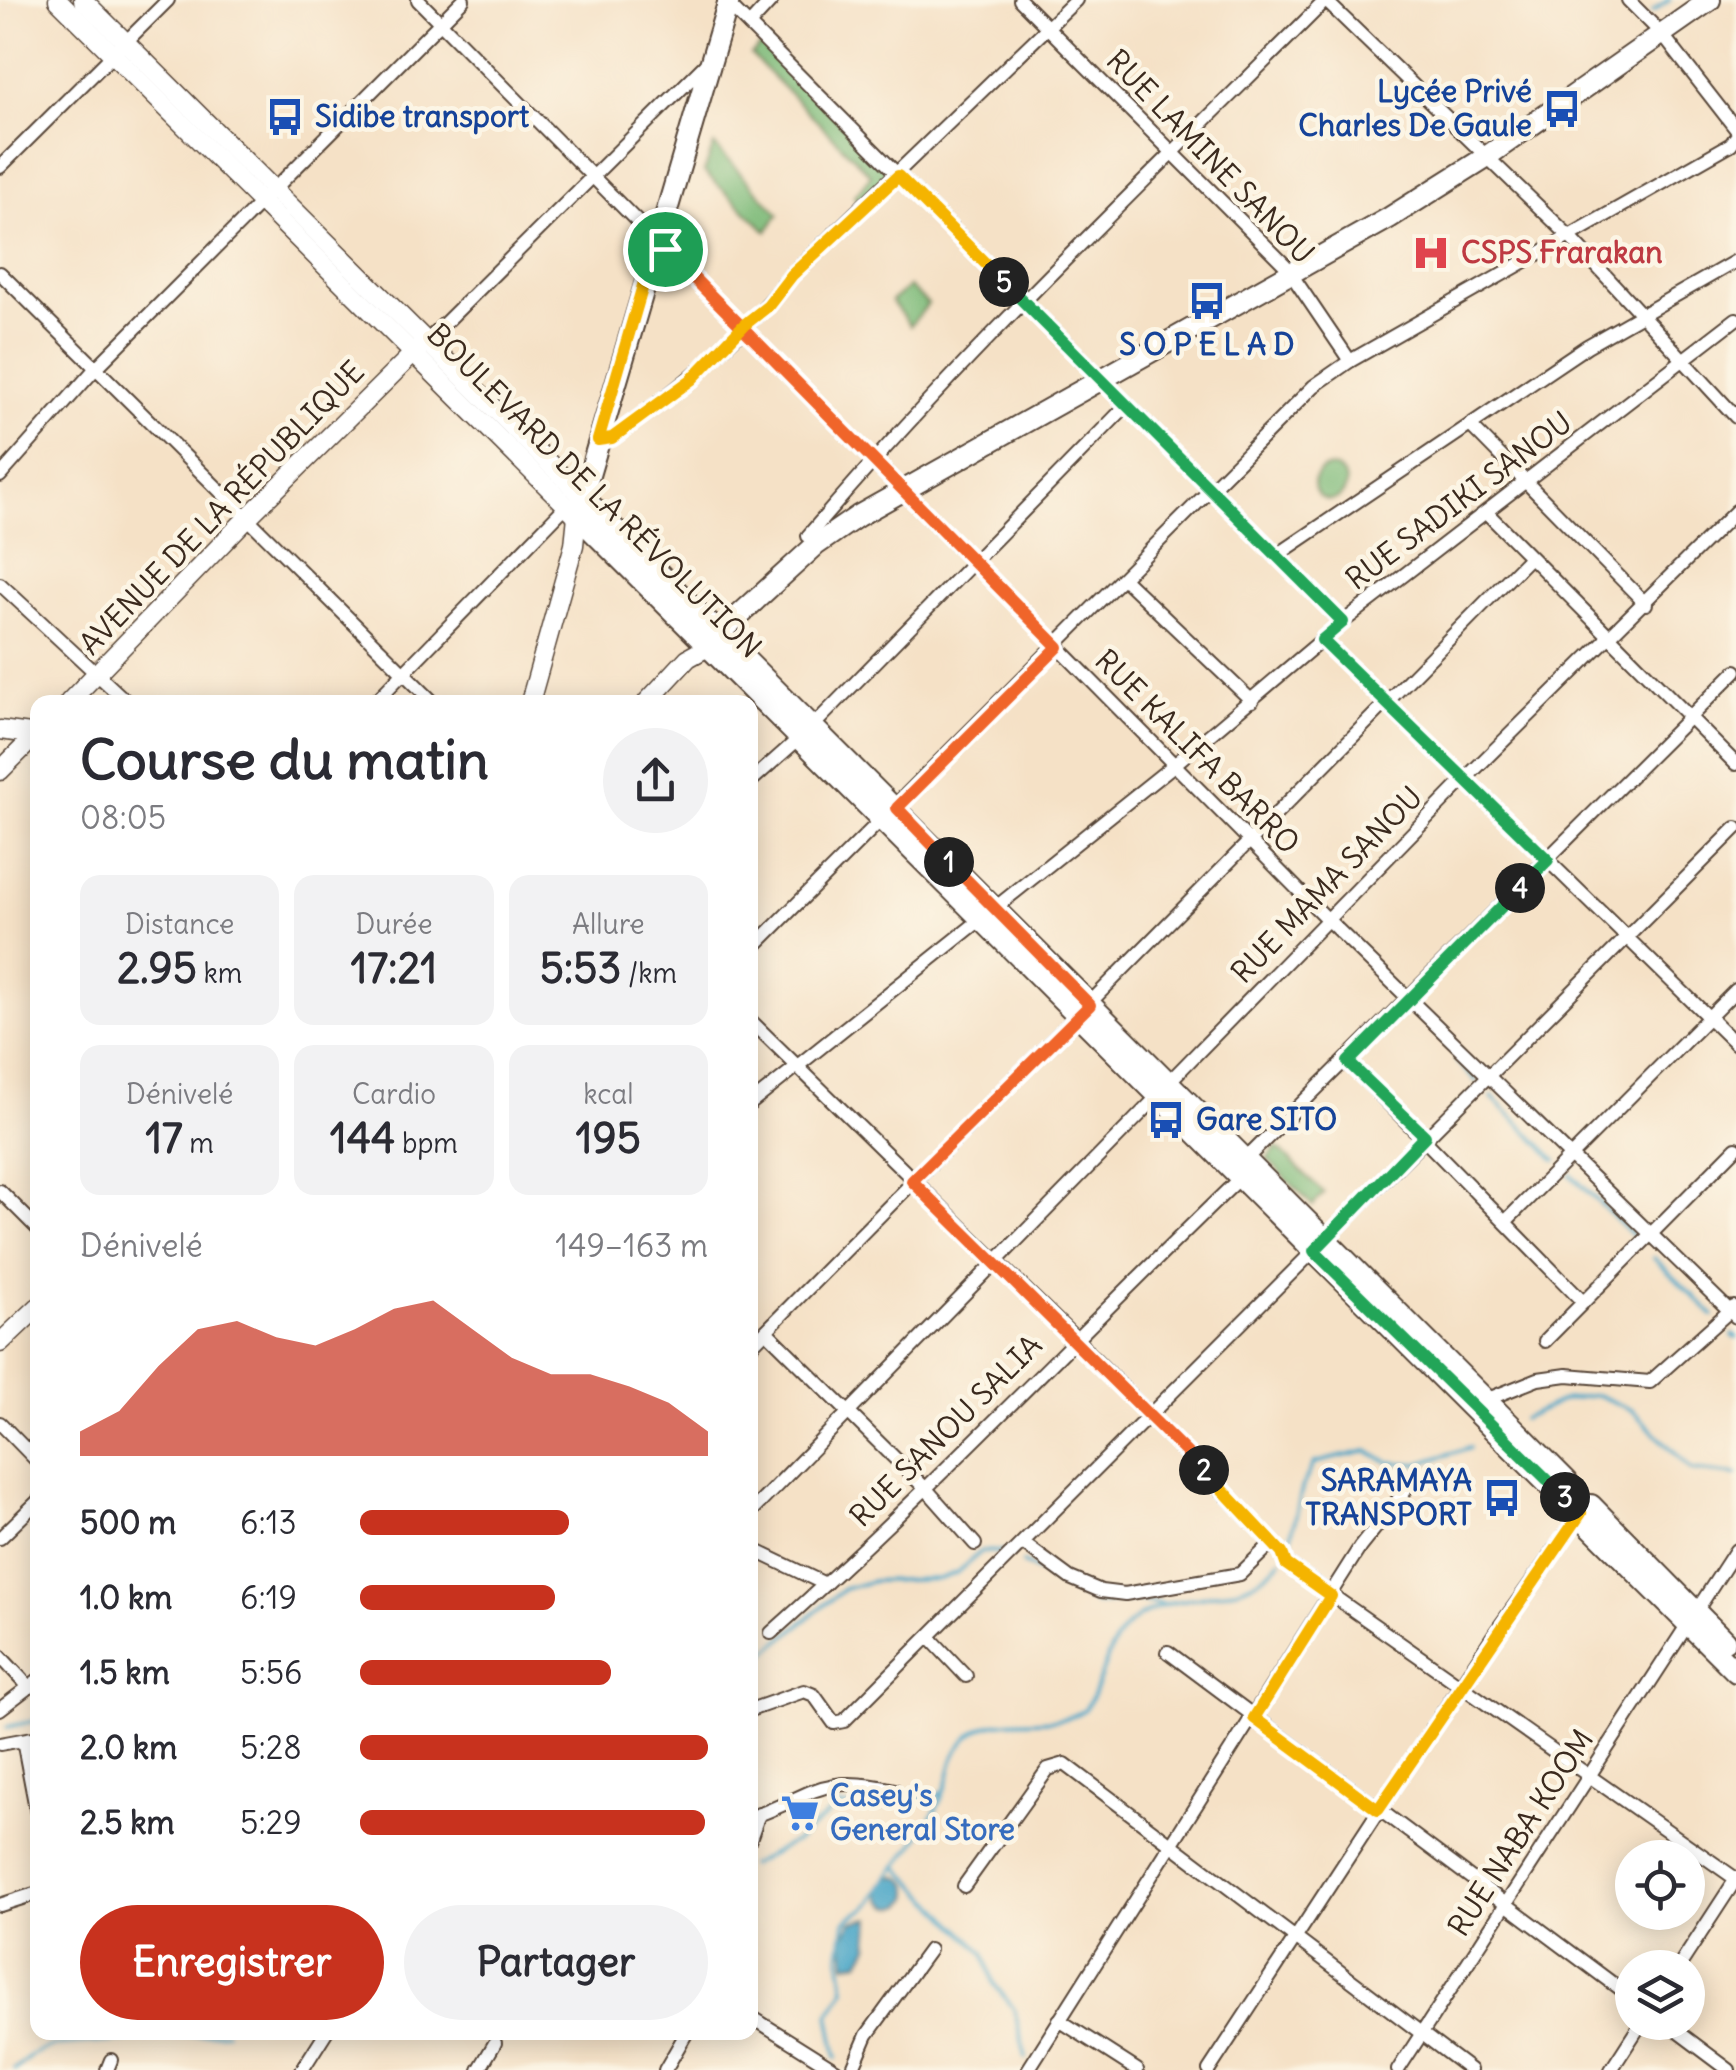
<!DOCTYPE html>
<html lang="fr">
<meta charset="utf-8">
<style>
body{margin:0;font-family:Delius,sans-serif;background:#f2f2f3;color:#2b2b33;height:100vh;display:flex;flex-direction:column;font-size:38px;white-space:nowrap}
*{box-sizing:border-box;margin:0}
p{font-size:32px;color:#7c7c81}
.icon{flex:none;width:55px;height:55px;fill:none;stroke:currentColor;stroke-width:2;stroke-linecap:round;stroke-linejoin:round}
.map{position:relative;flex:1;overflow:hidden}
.details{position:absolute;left:30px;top:695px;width:728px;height:1345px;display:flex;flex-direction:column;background:#fff;border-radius:20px;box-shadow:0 5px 25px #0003}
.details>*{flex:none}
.fabs{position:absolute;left:1615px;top:1840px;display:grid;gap:20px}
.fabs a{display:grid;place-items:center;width:90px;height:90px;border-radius:50%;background:#fff;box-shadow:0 5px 25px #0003;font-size:50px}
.pin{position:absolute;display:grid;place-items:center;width:85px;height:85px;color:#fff;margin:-42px;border:5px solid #fff;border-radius:50%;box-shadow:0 2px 10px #0007}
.km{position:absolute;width:50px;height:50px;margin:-25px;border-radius:50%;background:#222;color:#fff;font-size:28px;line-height:50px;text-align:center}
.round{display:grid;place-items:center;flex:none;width:105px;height:105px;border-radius:52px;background:#f2f2f3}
.headline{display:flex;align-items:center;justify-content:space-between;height:170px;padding:0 50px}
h1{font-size:55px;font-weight:700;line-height:75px}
.figures{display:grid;grid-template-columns:repeat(3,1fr);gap:15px;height:170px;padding:10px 50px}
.figures div{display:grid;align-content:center;border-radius:20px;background:#f2f2f3;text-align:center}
.figures b{font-size:42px;font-weight:700}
.figures small{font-size:28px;font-weight:400}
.figures p{font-size:28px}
.chart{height:280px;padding:20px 50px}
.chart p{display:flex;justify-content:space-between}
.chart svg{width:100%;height:180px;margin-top:10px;fill:#c8321e;opacity:.7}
.cta{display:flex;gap:20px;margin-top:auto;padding:20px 50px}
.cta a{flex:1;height:115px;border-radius:60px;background:#c8321e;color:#fff;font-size:40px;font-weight:700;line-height:115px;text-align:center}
.cta a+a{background:#f2f2f3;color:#2b2b33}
ul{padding:0 50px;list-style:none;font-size:32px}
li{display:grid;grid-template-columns:160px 120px 1fr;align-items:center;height:75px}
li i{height:25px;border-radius:12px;background:#c8321e}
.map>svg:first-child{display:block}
.forest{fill:#80bc7b;stroke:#5e734c;stroke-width:2.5}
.water{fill:#48a6c7;stroke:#426872;stroke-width:2.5}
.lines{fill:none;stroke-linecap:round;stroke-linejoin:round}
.stream{stroke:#48a6c7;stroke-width:4}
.street-casing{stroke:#574537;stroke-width:16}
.secondary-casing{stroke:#574537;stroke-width:21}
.primary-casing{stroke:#574537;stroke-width:24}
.street{stroke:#fff;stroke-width:12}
.secondary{stroke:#fff;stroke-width:18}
.primary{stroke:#fff;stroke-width:20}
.split-1-casing{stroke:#fff;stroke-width:20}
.split-2-casing{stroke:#fff;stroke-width:20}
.split-3-casing{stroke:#fff;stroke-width:20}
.split-4-casing{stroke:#fff;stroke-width:20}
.split-5-casing{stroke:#fff;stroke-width:20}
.split-6-casing{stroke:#fff;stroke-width:20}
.split-1{stroke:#f0652b;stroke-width:12}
.split-2{stroke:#f0652b;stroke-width:12}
.split-3{stroke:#f5b400;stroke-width:12}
.split-4{stroke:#22a559;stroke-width:12}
.split-5{stroke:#22a559;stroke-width:12}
.split-6{stroke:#f5b400;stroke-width:12}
.labels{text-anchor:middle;stroke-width:9;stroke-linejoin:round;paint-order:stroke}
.transit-label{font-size:30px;font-weight:bold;fill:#164399;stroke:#fcf5e5;text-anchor:end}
.street-label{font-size:30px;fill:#3b2a1e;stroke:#fcf5e5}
.health-label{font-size:30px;font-weight:bold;fill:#be3a42;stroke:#fcf5e5;text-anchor:start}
.shop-label{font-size:30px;font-weight:bold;fill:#366cbe;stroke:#fcf5e5;text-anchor:start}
</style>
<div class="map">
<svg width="1736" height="2070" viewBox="0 0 1736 2070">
<rect width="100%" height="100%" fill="#fcf5e5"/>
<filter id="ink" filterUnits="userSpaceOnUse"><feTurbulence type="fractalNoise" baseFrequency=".01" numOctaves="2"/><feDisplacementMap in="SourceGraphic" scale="20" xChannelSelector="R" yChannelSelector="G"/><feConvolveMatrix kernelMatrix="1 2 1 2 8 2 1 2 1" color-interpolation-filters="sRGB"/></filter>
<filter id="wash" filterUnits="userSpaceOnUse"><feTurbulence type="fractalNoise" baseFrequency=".0048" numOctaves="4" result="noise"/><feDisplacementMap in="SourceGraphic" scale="40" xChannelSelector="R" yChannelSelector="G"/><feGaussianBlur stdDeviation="2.25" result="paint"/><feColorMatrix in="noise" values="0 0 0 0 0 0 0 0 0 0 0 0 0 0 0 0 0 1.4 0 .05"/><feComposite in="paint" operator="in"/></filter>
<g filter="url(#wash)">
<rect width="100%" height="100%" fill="#f5e1c6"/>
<g class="forest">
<path d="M764 43 894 177 862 206 854 197 871 175 751 55Z"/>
<path d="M714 145 779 214 767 231 704 172Z"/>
<path d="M909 287 928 304 910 326 891 301Z"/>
<circle cx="1330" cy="484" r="16"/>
<path d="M1277 1147 1324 1193 1313 1206 1267 1159Z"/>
</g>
<g class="water">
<circle cx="895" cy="1892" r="15"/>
<path d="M871 1918 869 1946 860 1962 846 1964 843 1940 851 1922Z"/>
</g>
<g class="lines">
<g class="stream">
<path d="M1653 11 1669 0"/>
<path d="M1455 1059 1476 1081"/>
<path d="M1492 1097 1556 1160"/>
<path d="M1571 1175 1633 1236"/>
<path d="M1654 1258 1713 1315"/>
<path d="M1733 1335 1736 1338"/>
<path d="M1523 1419 1566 1399 1597 1395 1632 1410 1692 1470 1736 1475"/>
<path d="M1287 1553 1303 1485 1314 1463 1367 1451 1389 1462 1419 1464 1470 1447"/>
<path d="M1023 1563 1096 1604 1135 1600 1162 1604"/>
<path d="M750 1699 765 1653 844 1589 873 1581 939 1579 956 1573 982 1551 1003 1552"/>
<path d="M7 1727 38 1720"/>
<path d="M750 1865 796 1841 838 1806 874 1810 943 1793C951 1779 949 1763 958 1750 990 1700 1045 1737 1085 1709 1105 1681 1104 1643 1133 1621 1178 1586 1243 1608 1281 1560"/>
<path d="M897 1866 984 1953 994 1984 1014 2009 1026 2058"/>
<path d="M398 2032H399"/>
<path d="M837 2057 829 2015 845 1990 840 1955 845 1922C852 1914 866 1912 871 1903 892 1868 927 1835 942 1796"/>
<path d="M14 2070 33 2054 54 2046 226 2032"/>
</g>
</g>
</g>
<g filter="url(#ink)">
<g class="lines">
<g class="street-casing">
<g id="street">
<path d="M418 0 1329 921 1736 1317"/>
<path d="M724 0 1343 622"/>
<path d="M1020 0 1285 265 1350 361"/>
<path d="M1325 0 1569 236 1736 417"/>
<path d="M1628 0 1662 34 1736 129"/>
<path d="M749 25 772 0"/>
<path d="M0 167 168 0"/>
<path d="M0 273 433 702"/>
<path d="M427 341 709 61"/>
<path d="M1470 425 1646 604"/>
<path d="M598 440 612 438C674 392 745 337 791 275L1076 0"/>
<path d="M0 476 95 369 463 0"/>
<path d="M1486 512 1736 764"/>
<path d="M808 536C969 347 1151 176 1326 0"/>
<path d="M1276 556 1587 346 1736 261"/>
<path d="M1124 579 1252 701"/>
<path d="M0 584 127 702"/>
<path d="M1322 640 1736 1044"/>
<path d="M375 702 566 506"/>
<path d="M750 782 813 726 1125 407"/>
<path d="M750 951 1314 386 1350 361 1731 144 1736 137"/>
<path d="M750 1020 1074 1337 1282 1553 1286 1563 1736 1879"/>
<path d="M1348 1062 1583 1302"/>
<path d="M1168 1083 1465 779 1736 511"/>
<path d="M750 1104 1175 764 1343 622 1736 319"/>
<path d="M1246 1159 1736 671"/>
<path d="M0 1191 38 1229"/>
<path d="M1506 1221 1736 990"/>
<path d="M766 1331 928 1491 975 1544"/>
<path d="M1545 1341 1736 1148"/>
<path d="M750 1347 1530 557"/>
<path d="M1488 1399 1538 1379 1567 1375 1650 1382 1734 1307"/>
<path d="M0 1423 38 1462"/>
<path d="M750 1513 1159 1095"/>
<path d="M0 1538 38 1501"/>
<path d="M1024 1544 1070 1578 1101 1591 1125 1594 1240 1574 1272 1543"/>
<path d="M750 1548 825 1584"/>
<path d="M771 1633C934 1488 1083 1329 1240 1178"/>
<path d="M929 1637 966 1676"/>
<path d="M1168 1652 1632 1998"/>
<path d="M0 1656 29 1687"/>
<path d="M0 1709 38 1680"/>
<path d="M750 1710 804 1691 814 1695 834 1723 844 1721 1736 828"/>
<path d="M23 1740 38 1819"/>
<path d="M0 1744 38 1737"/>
<path d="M750 1818C815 1795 819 1773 895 1790"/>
<path d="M750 1839 759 1814"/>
<path d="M964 1886 1048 1769 1065 1764 1470 2070"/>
<path d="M0 1905 38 1893"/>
<path d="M1678 1968 1736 1879"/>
<path d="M750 2016 836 2070"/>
<path d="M1059 2020 1137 2070"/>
<path d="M1665 2022 1729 2070"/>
<path d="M107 2070 111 2060"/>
<path d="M302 2070 326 2032"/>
<path d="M479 2070 495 2043"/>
<path d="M665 2070 687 2032"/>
<path d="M852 2070 867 2035 929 1950"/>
<path d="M1028 2070 1360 1547 1405 1491"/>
<path d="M1209 2070 1495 1633 1581 1513"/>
<path d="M1398 2070 1736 1550"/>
<path d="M1611 2070 1642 2022"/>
</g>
</g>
<g class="secondary-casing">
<g id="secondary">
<path d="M58 0 577 516 574 545 530 702"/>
<path d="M83 0 582 496"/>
<path d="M69 702 245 520 423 344"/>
<path d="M647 702 688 658 706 648"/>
<path d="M0 730 38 735"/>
<path d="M0 771 38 733"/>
<path d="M0 1343 38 1307"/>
</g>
</g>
<g class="primary-casing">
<g id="primary">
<path d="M729 0 577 516 1736 1672"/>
<path d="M582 496 1567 1481"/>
<path d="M713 639 816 545 858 516 1389 218 1486 157 1710 0"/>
<path d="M1591 1505 1725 1641"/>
</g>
</g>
<use href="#street" class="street"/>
<use href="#secondary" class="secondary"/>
<use href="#primary" class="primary"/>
</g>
</g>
<g class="lines" filter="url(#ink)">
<g class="split-1-casing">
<path id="split-1" d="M665 249 1058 647 897 808 949 862"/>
</g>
<g class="split-2-casing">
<path id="split-2" d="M949 862 1090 1005 912 1181 1204 1470"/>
</g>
<g class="split-3-casing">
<path id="split-3" d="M1204 1470 1282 1553 1286 1564 1331 1596 1254 1718 1378 1810 1581 1513 1565 1497"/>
</g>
<g class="split-4-casing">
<path id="split-4" d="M1520 888 1348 1062 1425 1136 1314 1251 1565 1497"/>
</g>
<g class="split-5-casing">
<path id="split-5" d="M1004 282 1343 622 1322 640 1548 860 1520 888"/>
</g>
<g class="split-6-casing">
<path id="split-6" d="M665 249 656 241 598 440 612 438 691 380 744 325 768 306 792 275 898 176 1004 282"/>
</g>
<use href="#split-1" class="split-1"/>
<use href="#split-2" class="split-2"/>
<use href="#split-3" class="split-3"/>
<use href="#split-4" class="split-4"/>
<use href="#split-5" class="split-5"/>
<use href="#split-6" class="split-6"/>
</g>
<defs>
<g id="bus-bare" transform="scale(3)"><path d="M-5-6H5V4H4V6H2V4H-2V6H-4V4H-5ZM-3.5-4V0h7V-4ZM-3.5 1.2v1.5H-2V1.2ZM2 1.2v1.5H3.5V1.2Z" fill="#1a4fb4" stroke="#fcf5e5" stroke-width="2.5" paint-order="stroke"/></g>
<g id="hospital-bare" transform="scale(3)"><path d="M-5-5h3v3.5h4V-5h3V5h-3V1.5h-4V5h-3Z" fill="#e0444e" stroke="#fcf5e5" stroke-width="2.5" paint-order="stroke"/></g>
<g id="supermarket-bare" transform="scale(3)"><path d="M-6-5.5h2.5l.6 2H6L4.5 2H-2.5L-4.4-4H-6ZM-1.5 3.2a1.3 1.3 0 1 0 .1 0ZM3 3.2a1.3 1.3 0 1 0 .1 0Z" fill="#3f7fe0" stroke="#fcf5e5" stroke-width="2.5" paint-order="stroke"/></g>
</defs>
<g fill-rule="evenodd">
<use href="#bus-bare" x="1562" y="109"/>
<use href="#bus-bare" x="285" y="117"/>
<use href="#hospital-bare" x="1431" y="253"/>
<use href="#bus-bare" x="1207" y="301"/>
<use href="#bus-bare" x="1166" y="1120"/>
<use href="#bus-bare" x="1502" y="1498"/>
<use href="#supermarket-bare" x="800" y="1813"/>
</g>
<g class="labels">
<g class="transit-label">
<text x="1532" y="102">Lycée Privé<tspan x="1532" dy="34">Charles De Gaule</tspan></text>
<text x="315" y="127" text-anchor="start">Sidibe transport</text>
<text x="1207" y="355" text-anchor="middle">S O P E L A D</text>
<text x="1196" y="1130" text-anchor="start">Gare SITO</text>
<text x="1472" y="1491">SARAMAYA<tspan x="1472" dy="34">TRANSPORT</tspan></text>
</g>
<g class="street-label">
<text transform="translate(1210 157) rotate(46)" y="10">RUE LAMINE SANOU</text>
<text transform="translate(594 491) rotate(45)" y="10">BOULEVARD DE LA RÉVOLUTION</text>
<text transform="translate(1459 501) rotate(-37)" y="10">RUE SADIKI SANOU</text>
<text transform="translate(222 508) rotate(-46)" y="10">AVENUE DE LA RÉPUBLIQUE</text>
<text transform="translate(1197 752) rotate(45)" y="10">RUE KALIFA BARRO</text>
<text transform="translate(1327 885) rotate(-46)" y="10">RUE MAMA SANOU</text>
<text transform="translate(946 1431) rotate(-45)" y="10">RUE SANOU SALIA</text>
<text transform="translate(1521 1833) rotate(-57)" y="10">RUE NABA KOOM</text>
</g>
<g class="health-label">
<text x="1461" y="263">CSPS Frarakan</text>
</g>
<g class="shop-label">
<text x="830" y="1806">Casey's<tspan x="830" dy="34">General Store</tspan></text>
</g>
</g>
</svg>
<div class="fabs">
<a><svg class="icon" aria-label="locate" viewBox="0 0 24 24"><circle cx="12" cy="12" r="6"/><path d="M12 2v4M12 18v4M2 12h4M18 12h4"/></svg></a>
<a><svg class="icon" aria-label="layers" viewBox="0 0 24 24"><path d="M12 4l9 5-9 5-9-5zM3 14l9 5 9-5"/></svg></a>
</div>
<div class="pin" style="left:665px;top:249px;background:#1e9e55"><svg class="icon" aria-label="arrive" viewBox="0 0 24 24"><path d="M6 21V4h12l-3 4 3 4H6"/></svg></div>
<b class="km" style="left:949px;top:862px">1</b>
<b class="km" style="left:1204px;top:1470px">2</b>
<b class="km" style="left:1565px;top:1497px">3</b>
<b class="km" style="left:1520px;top:888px">4</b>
<b class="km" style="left:1004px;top:282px">5</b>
<section class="details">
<div class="headline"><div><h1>Course du matin</h1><p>08:05</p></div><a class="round"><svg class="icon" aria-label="share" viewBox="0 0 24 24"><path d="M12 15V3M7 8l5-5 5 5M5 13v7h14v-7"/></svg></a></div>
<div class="figures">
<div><p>Distance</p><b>2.95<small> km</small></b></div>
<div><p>Durée</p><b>17:21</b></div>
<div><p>Allure</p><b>5:53<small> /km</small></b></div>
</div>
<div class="figures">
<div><p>Dénivelé</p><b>17<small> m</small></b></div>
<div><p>Cardio</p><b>144<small> bpm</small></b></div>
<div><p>kcal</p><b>195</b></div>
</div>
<div class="chart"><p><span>Dénivelé</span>149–163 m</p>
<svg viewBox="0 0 160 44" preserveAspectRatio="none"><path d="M0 44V38L10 33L20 22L30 13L40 11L50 15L60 17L70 13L80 8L90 6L100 13L110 20L120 24L130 24L140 27L150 31L160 38V44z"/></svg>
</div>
<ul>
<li><b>500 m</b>6:13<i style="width:60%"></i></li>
<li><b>1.0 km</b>6:19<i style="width:56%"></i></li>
<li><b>1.5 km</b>5:56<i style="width:72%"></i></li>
<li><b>2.0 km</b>5:28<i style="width:100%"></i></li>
<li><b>2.5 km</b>5:29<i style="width:99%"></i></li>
</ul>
<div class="cta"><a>Enregistrer</a><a>Partager</a></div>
</section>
</div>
